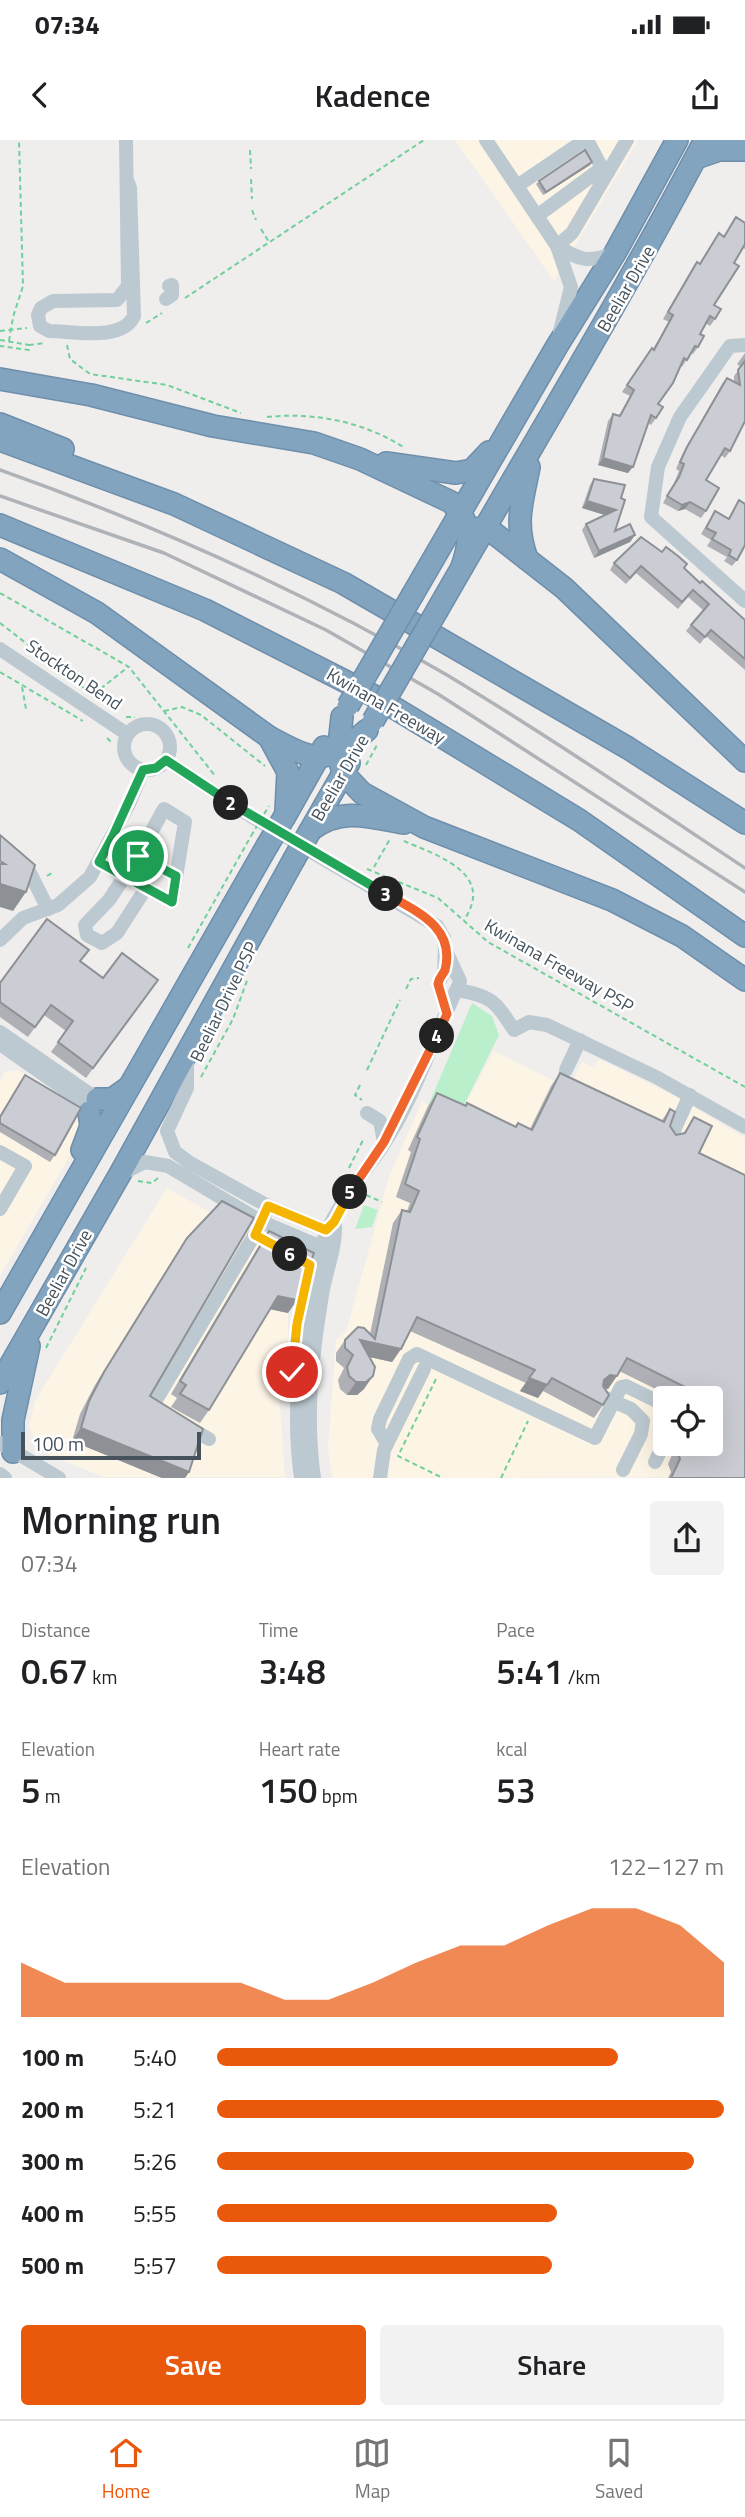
<!DOCTYPE html>
<meta charset="utf-8">
<style>
body{margin:0;font-family:"Titillium Web",sans-serif;background:#f2f2f2;color:#202124;height:100vh;display:flex;flex-direction:column;font-size:26px;white-space:nowrap}
*{box-sizing:border-box;margin:0}
p{font-size:23px;color:#757577}
.icon{flex:none;width:38px;height:38px;fill:none;stroke:currentColor;stroke-width:2;stroke-linecap:round;stroke-linejoin:round}
.map{position:relative;height:1338px;overflow:hidden}
.drawer{display:flex;flex-direction:column;background:#fff;flex:1}
.drawer>*{flex:none}
.buttons{position:absolute;left:653px;top:1246px;display:grid;gap:14px}
.buttons a{display:grid;place-items:center;width:70px;height:70px;border-radius:7px;background:#fff;box-shadow:0 7px 28px #0002;font-size:35px}
.scale{position:absolute;left:21px;bottom:18px;width:180px;box-sizing:border-box;padding-left:7px;border:4px solid #45525c;border-top:0;font-size:19px;line-height:24px;white-space:nowrap;color:#45525c;-webkit-text-stroke:5px #fff;paint-order:stroke}
.pin{position:absolute;display:grid;place-items:center;width:60px;height:60px;color:#fff;margin:-30px;border:4px solid #fff;border-radius:50%;box-shadow:0 2px 7px #0007}
.km{position:absolute;width:35px;height:35px;margin:-18px;border-radius:50%;background:#222;color:#fff;font-size:19px;line-height:35px;text-align:center}
.round{display:grid;place-items:center;flex:none;width:74px;height:74px;border-radius:7px;background:#f2f2f2}
.head{display:flex;align-items:center;justify-content:space-between;height:119px;padding:0 21px}
h1{font-size:38px;font-weight:600;line-height:52px}
.figures{display:grid;grid-template-columns:repeat(3,1fr);gap:10px;height:119px;padding:7px 21px}
.figures div{display:grid;align-content:center}
.figures b{font-size:35px;font-weight:600}
.figures small{font-size:19px;font-weight:400}
.figures p{font-size:19px}
.chart{height:196px;padding:14px 21px}
.chart p{display:flex;justify-content:space-between}
.chart svg{width:100%;height:126px;margin-top:7px;fill:#ea580c;opacity:.7}
.primary-button{display:flex;gap:14px;margin-top:auto;padding:14px 21px}
.primary-button a{flex:1;height:80px;border-radius:7px;background:#ea580c;color:#fff;font-size:28px;font-weight:600;line-height:80px;text-align:center}
.primary-button a+a{background:#f2f2f2;color:#202124}
ul{padding:0 21px;list-style:none;font-size:23px}
li{display:grid;grid-template-columns:112px 84px 1fr;align-items:center;height:52px}
li i{height:18px;border-radius:9px;background:#ea580c}
.status{display:flex;justify-content:space-between;align-items:center;height:49px;padding:0 35px;background:#fff;direction:ltr}
.status svg{height:19px;fill:currentColor}
header{display:flex;justify-content:space-between;align-items:center;height:91px;padding:0 21px;background:#fff;font-size:32px;font-weight:600}
.dock{display:flex;justify-content:space-around;align-items:center;height:98px;border-top:2px solid #e0e0e0;background:#fff;font-size:19px;color:#757577}
.dock a{display:grid;justify-items:center;gap:4px}
.dock .selected{color:#ea580c}
.map>svg:first-child{display:block}
.commercial{fill:#fcf4e5;fill-rule:evenodd}
.green{fill:#b9f0cb}
.lines{fill:none;stroke-linecap:round;stroke-linejoin:round}
.highway-casing{stroke:#6e8fab;stroke-width:24}
.path{stroke:#70d09a;stroke-width:2;stroke-dasharray:5 3.5;stroke-linecap:butt}
.minor{stroke:#bdc9d0;stroke-width:14}
.highway{stroke:#83a4bf;stroke-width:21}
.rail{stroke:#afb3b8;stroke-width:3.5}
.highway-bridge-casing{stroke:#6e8fab;stroke-width:24;stroke-linecap:butt}
.path-bridge{stroke:#70d09a;stroke-width:2;stroke-dasharray:5 3.5;stroke-linecap:butt}
.minor-bridge{stroke:#bdc9d0;stroke-width:14}
.highway-bridge{stroke:#83a4bf;stroke-width:21}
.wall{fill:#aeb0b5}
.shaded-wall{fill:#8d9094}
.building{fill:#cacdd3;stroke:#8d9094;stroke-width:2}
.split-1-casing{stroke:#fff;stroke-width:14}
.split-2-casing{stroke:#fff;stroke-width:14}
.split-3-casing{stroke:#fff;stroke-width:14}
.split-4-casing{stroke:#fff;stroke-width:14}
.split-5-casing{stroke:#fff;stroke-width:14}
.split-6-casing{stroke:#fff;stroke-width:14}
.split-7-casing{stroke:#fff;stroke-width:14}
.split-1{stroke:#22a559;stroke-width:9}
.split-2{stroke:#22a559;stroke-width:9}
.split-3{stroke:#22a559;stroke-width:9}
.split-4{stroke:#f0652b;stroke-width:9}
.split-5{stroke:#f0652b;stroke-width:9}
.split-6{stroke:#f5b400;stroke-width:9}
.split-7{stroke:#f5b400;stroke-width:9}
.labels{text-anchor:middle;stroke-width:5;stroke-linejoin:round;paint-order:stroke}
.street-label{font-size:18px;fill:#45525c;stroke:#fff}
</style>
<div class="status"><b>07:34</b><svg viewBox="0 0 49 12"><path d="M0 12V9h3v3zM5 12V6h3v6zM10 12V3h3v9zM15 12V0h3v12zM26 1h20v11H26zM47 4h2v5h-2z"/></svg></div>
<header><svg class="icon" aria-label="back" viewBox="0 0 24 24"><path d="M15 5l-7 7 7 7"/></svg>Kadence<svg class="icon" aria-label="share" viewBox="0 0 24 24"><path d="M12 15V3M7 8l5-5 5 5M5 13v7h14v-7"/></svg></header>
<div class="map">
<svg width="745" height="1338" viewBox="0 0 745 1338">
<rect width="100%" height="100%" fill="#f0eded"/>
<g class="commercial">
<path d="M455 0H638L554 141Z"/>
<path d="M494 911 569 948 582 922 594 928 599 919 677 957 745 998V1337L332 1338 328 1307 336 1200 346 1192 389 1037 422 961 457 979ZM665 1258H710V1304H665Z"/>
<path d="M19 930 76 974 82 995 0 1136V940L5 932Z"/>
<path d="M167 1048 305 1126 288 1173V1221L279 1252 285 1337H104L51 1316 36 1304 29 1286 35 1261Z"/>
</g>
<g class="green">
<path d="M472 863 492 876 499 895 457 979 428 966Z"/>
<path d="M364 1065 378 1070 372 1087 355 1089Z"/>
</g>
<g class="lines">
<g class="highway-casing">
<g id="highway">
<path d="M696 18 719 10H745"/>
<path d="M0 239 91 255 213 286 314 303 360 319 451 362C472 383 471 400 462 427"/>
<path d="M0 284 63 309"/>
<path d="M0 300 174 364 343 443 628 608 745 683"/>
<path d="M386 323 456 333 472 330 489 312"/>
<path d="M0 385 205 470 378 558 579 680 745 796"/>
<path d="M475 389 486 387 564 448 745 621"/>
<path d="M0 419 97 473 269 597C315 622 326 626 367 590"/>
<path d="M527 419C514 383 522 363 529 327"/>
<path d="M413 454 557 206 615 113 677 0"/>
<path d="M438 469C528 312 621 160 705 0"/>
<path d="M342 577 338 614 343 633 362 653 424 687 612 760 682 796 745 840"/>
<path d="M269 597 288 632 286 670"/>
<path d="M285 676 324 607"/>
<path d="M312 689C342 667 370 677 404 683"/>
<path d="M310 691 349 623"/>
<path d="M97 959H112L129 947"/>
<path d="M82 1010 91 986 89 972"/>
<path d="M0 1173 267 706"/>
<path d="M0 1243 120 1034 293 721"/>
<path d="M13 1312V1280L29 1206"/>
</g>
</g>
<g class="path">
<path d="M250 10 251 29"/>
<path d="M251 39 252 59"/>
<path d="M252 70 256 80"/>
<path d="M261 89 269 102"/>
<path d="M185 158 424 0"/>
<path d="M146 183 162 173"/>
<path d="M0 191 27 188"/>
<path d="M0 200 29 205V210L0 206"/>
<path d="M9 201 13 177 23 146 19 0"/>
<path d="M29 205 45 203"/>
<path d="M67 205 70 219 90 234 167 245 241 273"/>
<path d="M267 277C316 272 364 282 405 308"/>
<path d="M0 453 129 527 216 637"/>
<path d="M0 483 93 555"/>
<path d="M0 532 83 581"/>
<path d="M22 547 26 569"/>
<path d="M94 554 128 527"/>
<path d="M164 571 182 567 201 575 265 626"/>
<path d="M126 577H135"/>
<path d="M107 598 112 603"/>
<path d="M366 625 377 605"/>
<path d="M404 701C436 715 496 733 464 780"/>
<path d="M374 727 390 699"/>
<path d="M367 729 438 758 488 802 745 947"/>
<path d="M47 736 52 733"/>
<path d="M188 808 251 696"/>
<path d="M406 849 411 839 419 838"/>
<path d="M367 930 400 860"/>
<path d="M201 937 233 879 248 838"/>
<path d="M360 945 355 955 362 960"/>
<path d="M349 1028 363 1000"/>
<path d="M138 1041 152 1043 158 1038"/>
<path d="M366 1055 382 1062"/>
<path d="M46 1208 86 1128"/>
<path d="M436 1239 398 1316 443 1338"/>
<path d="M501 1338 528 1281"/>
</g>
<g class="minor">
<path d="M126 0 128 146 117 160 53 161 41 168 38 175 40 186 49 191C72 191 122 202 134 176L130 48 127 40"/>
<path d="M486 0 557 106 571 147 560 191"/>
<path d="M587 0 602 28"/>
<path d="M517 46 585 0"/>
<path d="M537 76 602 28 608 32"/>
<path d="M557 106 572 93 627 0"/>
<path d="M557 106C582 121 587 123 615 113"/>
<path d="M166 159 172 155V145L169 146"/>
<path d="M745 205 730 206 680 277 658 327 651 377 745 461"/>
<path d="M0 509 127 594"/>
<circle cx="147" cy="607" r="23"/>
<path d="M166 620 249 675 437 786 444 798 445 809 444 832 438 844 447 873"/>
<path d="M0 708 28 729 48 769"/>
<path d="M99 722 172 762 185 682 164 669 138 716 176 736"/>
<path d="M125 736 109 760 85 785 87 795 102 803 117 793 146 748"/>
<path d="M0 800 23 778 58 765 90 737 129 664 143 630"/>
<path d="M457 850C492 856 495 861 514 890L529 882 547 885 656 937 745 987"/>
<path d="M0 892 97 959"/>
<path d="M0 904 77 958 89 972"/>
<path d="M187 916V948L167 991 175 1012 190 1023 268 1066 333 1093"/>
<path d="M566 930 580 900"/>
<path d="M367 973 380 981 384 1002"/>
<path d="M670 999 690 955"/>
<path d="M0 1012 25 1026 0 1069"/>
<path d="M121 1034 145 1022 168 1026 262 1082 328 1110"/>
<path d="M160 1271 152 1267 262 1082 268 1066"/>
<path d="M186 1286 209 1299"/>
<path d="M0 1303 59 1338"/>
<path d="M387 1304 378 1289 380 1279 409 1219 417 1214 595 1298 621 1247 626 1246 665 1265"/>
<path d="M655 1322 665 1301"/>
<path d="M0 1334 5 1338"/>
<path d="M301 1338C290 1260 303 1183 321 1108 330 1074 361 1037 382 1007 413 960 431 905 454 855 456 849 459 847 460 841L445 809"/>
<path d="M314 1338C305 1276 312 1216 322 1155 325 1134 336 1108 335 1086"/>
<path d="M380 1338 384 1310 424 1229"/>
</g>
<use href="#highway" class="highway"/>
<g class="rail">
<path d="M0 330C155 385 305 452 447 535 548 596 647 663 745 728"/>
<path d="M0 356 164 413 326 490 438 554 745 752"/>
</g>
<g class="highway-bridge-casing">
<g id="highway-bridge">
<path d="M348 566 413 454"/>
<path d="M373 581 438 469"/>
<path d="M267 706 285 676"/>
<path d="M293 721 310 691"/>
</g>
</g>
<path class="path-bridge" d="M251 696 269 666"/>
<path class="minor-bridge" d="M603 1257 631 1269 643 1281 641 1294 623 1330"/>
<use href="#highway-bridge" class="highway-bridge"/>
</g>
<g class="wall">
<path d="M592 22 590 25 543 55 536 44 539 41Z"/>
<path d="M736 77 745 83V109L743 108 734 123 714 165 715 179 710 186 706 183 700 194 698 207 693 214 691 213 682 227 681 226 658 264 656 278 651 285 648 283 628 333 598 325 608 281 613 274 619 276 630 256 622 252 652 208 653 209 669 182 663 179 692 129 697 122 700 124 719 93 724 96Z"/>
<path d="M745 213V281L730 311 725 318 721 315 706 340V371L701 378 685 369 678 371 663 363 674 343 679 331 676 329 683 313 722 244 727 238 734 242V236L741 227 737 224Z"/>
<path d="M594 339 621 358 615 391 635 395 630 402 594 418 582 390 586 384 605 375 582 368 590 345Z"/>
<path d="M739 360 737 420 732 426 724 421 727 417 707 406 711 400 701 394 715 371 728 379Z"/>
<path d="M662 412 687 424 684 429 745 480V530L706 496 700 504 686 491 703 470 688 457 678 469 636 433 626 444 610 430 614 423Z"/>
<path d="M80 822 103 838 158 840 86 938 51 912 66 891 44 875 28 897 0 877V843Z"/>
<path d="M560 933 662 980 670 969V986L676 995 683 994 694 977 745 1338H668L671 1332 668 1324 677 1304H710V1258H674L619 1231 608 1249 604 1248 603 1265 594 1278 543 1251 538 1258 520 1251 526 1243 410 1191 401 1209 392 1222 370 1217 364 1249 357 1255H347L340 1249 338 1240 344 1228 336 1221V1213L345 1200 370 1194 393 1083 402 1070 407 1071 410 1063 396 1057 411 1012 408 1010 428 966 437 953 465 966 467 963 515 986 530 989 551 946Z"/>
<path d="M25 935 55 1015 50 1022 0 992V976Z"/>
<path d="M269 1091 297 1160 288 1173 270 1169 209 1270 200 1283 171 1267 177 1258 171 1254 260 1104Z"/>
<path d="M187 1098 150 1256 189 1332 185 1338H162L72 1301 80 1274 95 1245Z"/>
</g>
<g class="shaded-wall">
<path d="M592 22 590 25 543 55 546 52Z"/>
<path d="M603 318 633 327 628 333 598 325Z"/>
<path d="M587 361 616 370 611 377 582 368Z"/>
<path d="M690 362 685 369 678 371 682 365Z"/>
<path d="M635 395 630 402 594 418 599 411Z"/>
<path d="M0 744 26 752 13 771 0 767Z"/>
<path d="M278 1156 297 1160 288 1173 269 1169Z"/>
<path d="M360 1200 401 1209 392 1222 351 1213Z"/>
<path d="M610 1235 617 1236 608 1249 601 1248 604 1240Z"/>
<path d="M373 1236 364 1249 357 1255H347L356 1242Z"/>
<path d="M529 1238 547 1245 538 1258 520 1251Z"/>
<path d="M81 1288 189 1332 185 1338H162L72 1301Z"/>
</g>
<g class="building">
<path d="M585 10 592 22 546 52 539 41Z"/>
<path d="M736 77 745 83V104L734 123 739 126 714 165 721 169 715 179 710 176 700 194 704 196 698 207 695 206 687 220 684 218 673 243 658 264 663 267 656 278 651 275 633 327 603 318 613 274 620 276 634 250 627 245 652 208 654 210 673 175 668 172 697 122 700 124 719 93 724 97Z"/>
<path d="M745 221V281L730 311 725 308 706 340 719 348 706 371 690 362 682 365 667 356 679 337 684 324 680 322 687 307 727 238 740 245 738 230Z"/>
<path d="M594 339 625 345 621 358 625 360 615 391 630 384 635 395 599 411 586 384 616 370 587 361Z"/>
<path d="M739 360 745 364V405L737 420 729 415 731 410 712 399 716 393 706 388 715 371 729 379Z"/>
<path d="M641 397 662 412 666 407 678 416 687 424 684 428 700 443 702 441 745 480V519L711 490 705 497 691 485 709 464 693 450 682 462 641 426 630 438 614 423Z"/>
<path d="M0 695 35 725 26 752 0 744V724H5L0 721Z"/>
<path d="M47 779 89 810 80 821 103 838 122 813 158 840 93 928 58 902 73 881 51 865 35 887 0 862V843Z"/>
<path d="M560 933 664 982 670 969 675 972 670 986 676 995 685 993 694 977 712 986 699 1013 745 1035V1338H671L680 1319 677 1311 680 1304H710V1258H702L703 1256 627 1218 617 1236 610 1235 604 1240 603 1246 609 1255 603 1265 552 1238 547 1245 529 1238 535 1230 417 1177 401 1209 360 1200 375 1227 373 1236 366 1242H356L349 1236 347 1227 353 1215 345 1208V1200L358 1187 364 1188 375 1199 402 1070 410 1072 419 1051 405 1044 420 999 417 997 437 953 466 966 467 963 516 987 518 983 532 990Z"/>
<path d="M25 935 81 968 55 1015 0 983V977Z"/>
<path d="M222 1061 254 1078 150 1256 203 1289 189 1332 81 1288 89 1261 104 1232 187 1098Z"/>
<path d="M269 1091 314 1113 297 1160 278 1156 209 1270 180 1254 186 1245 180 1241Z"/>
</g>
<g class="lines">
<g class="split-1-casing">
<path id="split-1" d="M112 698 99 722 172 762 176 736 138 716"/>
</g>
<g class="split-2-casing">
<path id="split-2" d="M112 698 143 630 156 628 166 620 231 663"/>
</g>
<g class="split-3-casing">
<path id="split-3" d="M231 663 386 754"/>
</g>
<g class="split-4-casing">
<path id="split-4" d="M386 754C416 771 456 787 445 830 443 835 439 837 438 844L447 874 437 896"/>
</g>
<g class="split-5-casing">
<path id="split-5" d="M350 1052 384 1002 437 896"/>
</g>
<g class="split-6-casing">
<path id="split-6" d="M290 1114 255 1095 268 1066 326 1090 334 1082 350 1052"/>
</g>
<g class="split-7-casing">
<path id="split-7" d="M290 1114 310 1125 297 1184 292 1232"/>
</g>
<use href="#split-1" class="split-1"/>
<use href="#split-2" class="split-2"/>
<use href="#split-3" class="split-3"/>
<use href="#split-4" class="split-4"/>
<use href="#split-5" class="split-5"/>
<use href="#split-6" class="split-6"/>
<use href="#split-7" class="split-7"/>
</g>
<g class="labels">
<g class="street-label">
<text transform="translate(626 149) rotate(-60)" y="6">Beeliar Drive</text>
<text transform="translate(74 535) rotate(34)" y="6">Stockton Bend</text>
<text transform="translate(386 566) rotate(30)" y="6">Kwinana Freeway</text>
<text transform="translate(340 638) rotate(-60)" y="6">Beeliar Drive</text>
<text transform="translate(559 826) rotate(30)" y="6">Kwinana Freeway PSP</text>
<text transform="translate(224 862) rotate(-64)" y="6">Beeliar Drive PSP</text>
<text transform="translate(64 1133) rotate(-61)" y="6">Beeliar Drive</text>
</g>
</g>
</svg>
<div class="buttons">
<a><svg class="icon" aria-label="locate" viewBox="0 0 24 24"><circle cx="12" cy="12" r="6"/><path d="M12 2v4M12 18v4M2 12h4M18 12h4"/></svg></a>
</div>
<div class="scale">100 m</div>
<div class="pin" style="left:138px;top:716px;background:#1e9e55"><svg class="icon" aria-label="arrive" viewBox="0 0 24 24"><path d="M6 21V4h12l-3 4 3 4H6"/></svg></div>
<div class="pin" style="left:292px;top:1232px;background:#d93025"><svg class="icon" aria-label="check" viewBox="0 0 24 24"><path d="M5 12l5 5 9-10"/></svg></div>
<b class="km" style="left:231px;top:663px">2</b>
<b class="km" style="left:386px;top:754px">3</b>
<b class="km" style="left:437px;top:896px">4</b>
<b class="km" style="left:350px;top:1052px">5</b>
<b class="km" style="left:290px;top:1114px">6</b>
</div>
<section class="drawer">
<div class="head"><div><h1>Morning run</h1><p>07:34</p></div><a class="round"><svg class="icon" aria-label="share" viewBox="0 0 24 24"><path d="M12 15V3M7 8l5-5 5 5M5 13v7h14v-7"/></svg></a></div>
<div class="figures">
<div><p>Distance</p><b>0.67<small> km</small></b></div>
<div><p>Time</p><b>3:48</b></div>
<div><p>Pace</p><b>5:41<small> /km</small></b></div>
</div>
<div class="figures">
<div><p>Elevation</p><b>5<small> m</small></b></div>
<div><p>Heart rate</p><b>150<small> bpm</small></b></div>
<div><p>kcal</p><b>53</b></div>
</div>
<div class="chart"><p><span>Elevation</span>122–127 m</p>
<svg viewBox="0 0 160 44" preserveAspectRatio="none"><path d="M0 44V25L10 32L20 32L30 32L40 32L50 32L60 38L70 38L80 32L90 25L100 19L110 19L120 12L130 6L140 6L150 12L160 25V44z"/></svg>
</div>
<ul>
<li><b>100 m</b>5:40<i style="width:79%"></i></li>
<li><b>200 m</b>5:21<i style="width:100%"></i></li>
<li><b>300 m</b>5:26<i style="width:94%"></i></li>
<li><b>400 m</b>5:55<i style="width:67%"></i></li>
<li><b>500 m</b>5:57<i style="width:66%"></i></li>
</ul>
<div class="primary-button"><a>Save</a><a>Share</a></div>
</section>
<nav class="dock">
<a class="selected"><svg class="icon" aria-label="home" viewBox="0 0 24 24"><path d="M3 11l9-7 9 7M6 9v11h12V9"/></svg>Home</a>
<a><svg class="icon" aria-label="map" viewBox="0 0 24 24"><path d="M3 6l6-2 6 2 6-2v14l-6 2-6-2-6 2zM9 4v14M15 6v14"/></svg>Map</a>
<a><svg class="icon" aria-label="saved" viewBox="0 0 24 24"><path d="M7 4h10v16l-5-4-5 4z"/></svg>Saved</a>
</nav>
